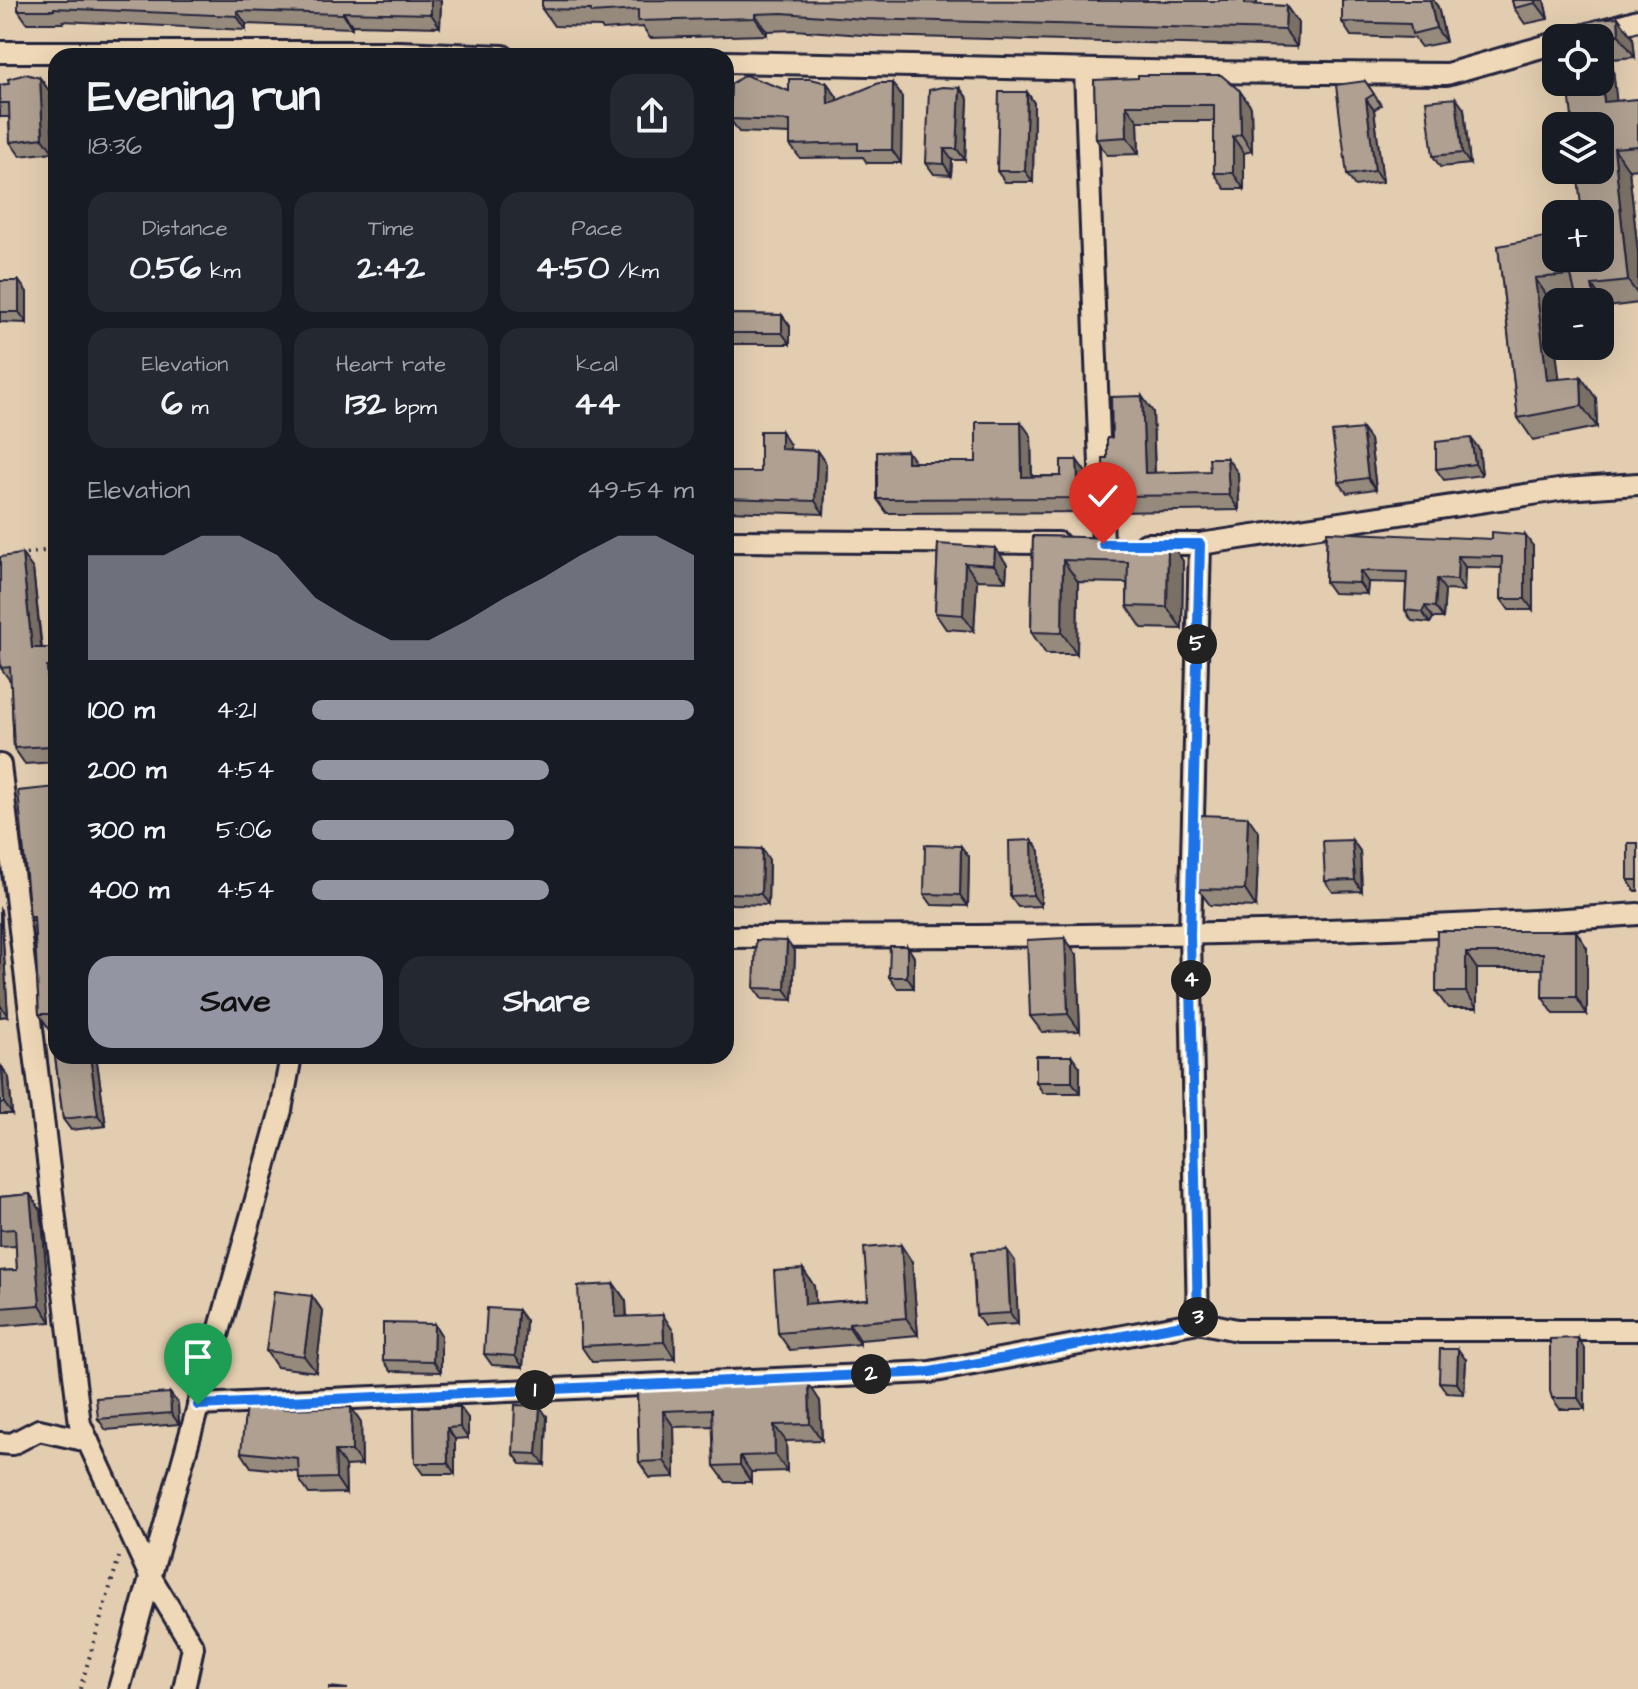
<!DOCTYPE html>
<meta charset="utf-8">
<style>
body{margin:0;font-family:"Architects Daughter",sans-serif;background:#242831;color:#f1f3f6;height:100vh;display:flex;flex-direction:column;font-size:30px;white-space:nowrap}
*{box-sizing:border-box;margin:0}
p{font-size:26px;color:#9ea1a6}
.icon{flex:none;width:44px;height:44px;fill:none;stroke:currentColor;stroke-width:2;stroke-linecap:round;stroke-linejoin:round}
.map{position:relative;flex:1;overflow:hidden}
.panel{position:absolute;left:48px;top:48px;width:686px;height:1016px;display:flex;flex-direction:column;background:#171b24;border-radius:24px;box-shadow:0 8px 32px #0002}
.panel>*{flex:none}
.tools{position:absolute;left:1542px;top:24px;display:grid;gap:16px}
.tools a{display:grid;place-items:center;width:72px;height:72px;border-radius:16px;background:#171b24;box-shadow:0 8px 32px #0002;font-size:40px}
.pin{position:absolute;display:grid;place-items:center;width:68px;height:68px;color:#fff;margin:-82px -34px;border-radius:50% 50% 50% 0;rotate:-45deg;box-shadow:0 0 8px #0007}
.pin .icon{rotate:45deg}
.km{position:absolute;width:40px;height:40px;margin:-20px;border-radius:50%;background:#222;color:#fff;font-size:22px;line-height:40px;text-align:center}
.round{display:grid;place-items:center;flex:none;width:84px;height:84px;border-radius:24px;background:#242831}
.summary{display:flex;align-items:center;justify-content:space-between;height:136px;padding:0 40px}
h1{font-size:44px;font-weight:700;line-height:60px}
.metrics{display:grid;grid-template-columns:repeat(3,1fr);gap:12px;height:136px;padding:8px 40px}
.metrics div{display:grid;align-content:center;border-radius:20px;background:#242831;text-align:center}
.metrics b{font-size:34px;font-weight:700}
.metrics small{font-size:22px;font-weight:400}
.metrics p{font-size:22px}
.chart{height:224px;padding:16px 40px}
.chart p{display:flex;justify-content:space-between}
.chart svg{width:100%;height:144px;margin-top:8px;fill:#9495a2;opacity:.7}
.cta{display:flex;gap:16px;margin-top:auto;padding:16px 40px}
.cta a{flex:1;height:92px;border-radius:24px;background:#9495a2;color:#111;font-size:32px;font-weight:700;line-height:92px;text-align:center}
.cta a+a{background:#242831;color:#f1f3f6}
ul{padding:0 40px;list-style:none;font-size:26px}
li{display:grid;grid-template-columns:128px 96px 1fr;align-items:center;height:60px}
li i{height:20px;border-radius:10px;background:#9495a2}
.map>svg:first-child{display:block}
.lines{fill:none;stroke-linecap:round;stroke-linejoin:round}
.minor-casing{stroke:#22223b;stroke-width:26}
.path{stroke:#22223b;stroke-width:4;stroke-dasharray:2 6;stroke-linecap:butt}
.minor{stroke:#eed8b7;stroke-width:20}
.wall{fill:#968a7d;stroke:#22223b;stroke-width:2}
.shaded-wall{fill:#7a7066;stroke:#22223b;stroke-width:2}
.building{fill:#afa091;stroke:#22223b;stroke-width:2}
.route-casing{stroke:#fff;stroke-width:16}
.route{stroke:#1a73e8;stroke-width:10}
</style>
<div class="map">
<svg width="1638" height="1689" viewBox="0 0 1638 1689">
<rect width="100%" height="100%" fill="#e2cdb0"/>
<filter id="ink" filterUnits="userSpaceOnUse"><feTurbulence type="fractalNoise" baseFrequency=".0125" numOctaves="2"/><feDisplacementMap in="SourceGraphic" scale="16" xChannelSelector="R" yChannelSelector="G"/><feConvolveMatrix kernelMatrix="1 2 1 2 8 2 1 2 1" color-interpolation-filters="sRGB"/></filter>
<g filter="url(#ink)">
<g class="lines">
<g class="minor-casing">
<g id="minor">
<path d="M1575 38 1638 20"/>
<path d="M0 52H399L503 56"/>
<path d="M726 62 1192 72 1447 74 1556 43"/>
<path d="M1085 70 1103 544"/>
<path d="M726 541 1058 543"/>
<path d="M1200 544 1565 489 1638 484"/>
<path d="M0 765 80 1424 150 1576 193 1647 184 1689"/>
<path d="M726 937C1030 936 1334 937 1638 914"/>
<path d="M1198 1322 1237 1330H1638"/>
<path d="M198 1405 930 1372 1198 1322 1190 935 1200 544H1146"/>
<path d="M0 1443 12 1444 39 1430 88 1441"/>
<path d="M119 1689 281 1110 291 1056"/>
</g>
</g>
<g class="path">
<path d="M18 555 56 549"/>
<path d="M80 1689 119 1557"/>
</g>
<use href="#minor" class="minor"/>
</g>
<g class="wall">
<path d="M18 0H441L440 27 352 25V28L246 24V30L63 21V23H27L18 10Z"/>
<path d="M1219 0H1257V5L1286 6 1298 23 1297 47 876 36 794 30 767 31V35L650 38 643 27 603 30 601 27 554 26 542 9 1219 1Z"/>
<path d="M1342 0H1433L1438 7 1446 42 1421 47 1414 38 1351 36 1342 22Z"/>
<path d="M1512 0H1544L1548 19 1525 24 1514 8Z"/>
<path d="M1599 19 1633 38 1635 57 1612 59 1616 101 1638 99V169L1629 170 1638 253V303L1607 307 1609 316 1600 321V302H1577L1576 298 1550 300 1559 379 1596 398 1597 427 1533 440 1518 418 1498 246 1600 258V38H1564Z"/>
<path d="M40 78 50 92 53 152 20 156 10 142 9 117H0V85L9 84Z"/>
<path d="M1094 80 1251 107 1252 151 1244 153V189H1225L1214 173V121H1138L1139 154 1107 155 1096 139Z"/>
<path d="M1365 81 1381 105 1374 110 1383 182 1355 186 1347 175Z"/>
<path d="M827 83 837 97V100L902 97 901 163H867L863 157 800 158 790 145V134L739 132 730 119 789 91Z"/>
<path d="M960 88 968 99 965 160H952L951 175 934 174 926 163Z"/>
<path d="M1027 92 1034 103 1033 182H1005L997 171Z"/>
<path d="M1464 109 1470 164 1440 167 1433 156Z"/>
<path d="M0 281 27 292V323L0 322Z"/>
<path d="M726 314 782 315 790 326V344H726Z"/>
<path d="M1153 412 1155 473H1238L1239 510 1115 512 1104 496 1107 458 1112 438Z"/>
<path d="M1362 429 1370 440 1376 489 1347 493 1339 482Z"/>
<path d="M1031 436 1032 476H1061L1087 474 1089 512 887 513 877 499 915 462H976Z"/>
<path d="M790 445V450L817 451 826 464 824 514 726 511V472H760Z"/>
<path d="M1479 449 1482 475 1444 480 1436 469Z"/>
<path d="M1327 532 1533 546V610H1509L1501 599 1502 568 1465 567 1464 591 1445 590 1443 618H1433L1430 623 1412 621 1405 610 1406 583 1368 582 1367 594 1333 593 1325 582Z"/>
<path d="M1033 536 1168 539 1183 561 1182 629 1142 628 1127 606V583L1078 582 1077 654H1046L1031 632Z"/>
<path d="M938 544 1007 564 1006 581 977 580 974 631 946 629 935 613Z"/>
<path d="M33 569 42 648H56V762L25 764 14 748 11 682 1 668Z"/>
<path d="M56 787V1030H50L39 1014 34 923 30 917Z"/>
<path d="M1259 833 1256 907 1210 905 1198 889Z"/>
<path d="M1032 840 1040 851 1041 906 1018 907 1010 896Z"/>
<path d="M1352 840 1360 851 1362 891 1333 892 1325 881Z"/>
<path d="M1638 843V891H1635L1628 880Z"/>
<path d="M726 848 762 849 769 860 768 905 731 904 726 896Z"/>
<path d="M969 857 968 906 932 905 924 894Z"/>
<path d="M0 909 1 910 8 1016 0 1017Z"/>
<path d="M1437 931H1576L1587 948V1014H1554L1542 997 1543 969H1477V1008H1448L1436 992Z"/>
<path d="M907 946 914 957V988H897L889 977Z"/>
<path d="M795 952 793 1000 762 999 754 988Z"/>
<path d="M1077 955 1080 1031 1042 1032 1030 1016Z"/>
<path d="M55 1056H93L97 1062 106 1126 71 1130 63 1119Z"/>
<path d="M0 1067H2L9 1078 12 1114H0Z"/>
<path d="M1080 1067V1093H1043L1036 1082Z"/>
<path d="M30 1194 41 1211 51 1322 2 1326 0 1322V1271L17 1270 16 1246 0 1247V1197Z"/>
<path d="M1007 1250 1015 1261 1018 1324 984 1326 976 1315Z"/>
<path d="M912 1262 918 1335 860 1340V1344L790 1350 778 1333 803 1269 814 1286 815 1303 868 1299Z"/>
<path d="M614 1284 626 1301 627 1317 674 1332 675 1359 592 1362 581 1346Z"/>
<path d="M312 1296 323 1312 316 1372 277 1367 266 1351Z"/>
<path d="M526 1321 523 1367 492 1365 484 1354Z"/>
<path d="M434 1324 441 1335V1372L391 1371 383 1360Z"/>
<path d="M1578 1338 1585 1350V1409H1560L1552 1398Z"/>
<path d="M1466 1360 1464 1394 1447 1393 1439 1382Z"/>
<path d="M637 1387 820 1401 822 1440 786 1441 787 1471 751 1472V1482H726L714 1466 713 1426 674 1427 675 1477 650 1478 639 1462Z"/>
<path d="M170 1393 178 1404 179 1424 106 1430 98 1419Z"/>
<path d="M351 1407 361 1422 362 1465 345 1466 346 1493 309 1494 299 1479V1472L251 1467 241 1452 285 1409Z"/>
<path d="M414 1407 468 1418V1438L455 1439V1474H423L415 1463Z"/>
<path d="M547 1417 545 1465 521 1464 513 1453Z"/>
</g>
<g class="shaded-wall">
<path d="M431 0H441L440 27 431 14Z"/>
<path d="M1245 0H1257V21L1245 4Z"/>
<path d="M1430 0H1433L1438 7 1446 42 1436 28Z"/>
<path d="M1536 0H1544L1548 19 1536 3Z"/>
<path d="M1286 6 1298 23 1297 47 1285 30Z"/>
<path d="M237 11 246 24V30L237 16Z"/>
<path d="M343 12 352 25V28L343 14Z"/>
<path d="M755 14 767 31V35L755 18Z"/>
<path d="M1618 17 1633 38 1635 57 1619 35Z"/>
<path d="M1600 42 1612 59 1619 124 1604 102 1600 67Z"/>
<path d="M40 78 50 92 53 152 43 138Z"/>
<path d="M827 83 837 97V117L828 104Z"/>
<path d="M893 83 902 97 901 163 892 150Z"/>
<path d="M960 88 968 99 965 160 957 149Z"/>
<path d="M1240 91 1251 107 1252 151 1241 134Z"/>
<path d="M1027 92 1034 103 1033 182 1025 171Z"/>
<path d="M1456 98 1464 109 1470 164 1462 153Z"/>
<path d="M1366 99 1374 110 1383 182 1375 171Z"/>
<path d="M1126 105 1138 121 1139 154 1127 137Z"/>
<path d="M1233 137 1244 153V189L1233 173Z"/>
<path d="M1614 148 1629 170 1638 253V295L1628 281Z"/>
<path d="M944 149 952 160 951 175 944 164Z"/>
<path d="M1535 278 1550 300 1562 401 1547 380Z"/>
<path d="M19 281 27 292V323L19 312Z"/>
<path d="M1592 285 1607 307 1609 316 1594 295Z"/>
<path d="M782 315 790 326V344L782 333Z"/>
<path d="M1581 377 1596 398 1597 427 1582 406Z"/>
<path d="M1142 396 1153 412 1155 488 1145 473Z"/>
<path d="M1021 422 1031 436 1032 491 1022 477Z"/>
<path d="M1362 429 1370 440 1376 489 1368 478Z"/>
<path d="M781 431 790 445V463L781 449Z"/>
<path d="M1471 438 1479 449 1482 475 1475 464Z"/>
<path d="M817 451 826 464 824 514 815 501Z"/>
<path d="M907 451 917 465 907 462Z"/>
<path d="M1227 458 1238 473 1239 510 1229 495Z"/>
<path d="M1077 460 1087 474 1089 512 1079 498Z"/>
<path d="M1525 535 1533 546V610L1525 599Z"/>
<path d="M1168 539 1183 561 1182 629 1167 607Z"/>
<path d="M995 548 1007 564 1006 581 994 565Z"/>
<path d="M22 554 33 569 43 664 32 648Z"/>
<path d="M1458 556 1465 567 1464 591 1457 580Z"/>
<path d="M1063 560 1078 582 1077 654 1062 633Z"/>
<path d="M965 563 977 580 974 631 963 615Z"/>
<path d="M1360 571 1368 582 1367 594 1359 583Z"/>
<path d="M1437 579 1445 590 1443 618 1435 607Z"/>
<path d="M1425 606 1433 618 1430 623 1422 612Z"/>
<path d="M47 667 56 680V753L51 746Z"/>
<path d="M1248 817 1259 833 1256 907 1245 890Z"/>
<path d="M1032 840 1040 851 1041 906 1033 895Z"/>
<path d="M1352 840 1360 851 1362 891 1355 880Z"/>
<path d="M961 846 969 857 968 906 960 895Z"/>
<path d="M762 849 769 860 768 905 761 894Z"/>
<path d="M0 909 1 910 8 1016 0 1005Z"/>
<path d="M1576 931 1587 948V1014L1576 997Z"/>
<path d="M1065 938 1077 955 1080 1031 1068 1014Z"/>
<path d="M787 941 795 952 793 1000 785 989Z"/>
<path d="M907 946 914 957V988L907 977Z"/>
<path d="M1466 953 1477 969V1008L1466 992Z"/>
<path d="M90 1056H93L97 1062 106 1126 98 1115Z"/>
<path d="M1072 1056 1080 1067V1093L1072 1082Z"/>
<path d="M2 1067 9 1078 12 1114 4 1103Z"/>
<path d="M30 1194 41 1211 51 1322 40 1305Z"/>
<path d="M901 1245 912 1262 918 1335 906 1318Z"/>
<path d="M1007 1250 1015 1261 1018 1324 1010 1313Z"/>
<path d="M803 1269 814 1286 817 1320 805 1304Z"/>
<path d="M614 1284 626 1301 627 1334 616 1317Z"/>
<path d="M312 1296 323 1312 316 1372 304 1356Z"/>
<path d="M518 1310 526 1321 523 1367 515 1356Z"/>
<path d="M663 1315 674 1332 675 1359 664 1342Z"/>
<path d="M849 1323 860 1340V1344L849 1327Z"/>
<path d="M434 1324 441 1335V1372L433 1361Z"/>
<path d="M1578 1338 1585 1350V1409L1578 1398Z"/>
<path d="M1458 1349 1466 1360 1464 1394 1457 1383Z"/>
<path d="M809 1384 820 1401 822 1440 810 1424Z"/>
<path d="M170 1393 178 1404 179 1424 171 1413Z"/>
<path d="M540 1406 547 1417 545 1465 537 1454Z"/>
<path d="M351 1407 361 1422 362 1465 352 1451Z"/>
<path d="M460 1407 468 1418V1438L460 1427Z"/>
<path d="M663 1411 674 1427 675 1477 664 1461Z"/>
<path d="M774 1425 786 1441 787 1471 775 1455Z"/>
<path d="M447 1428 455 1439V1474L448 1463Z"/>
<path d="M335 1451 345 1466 346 1493 336 1478Z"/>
<path d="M740 1456 751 1472V1482L740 1465Z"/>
</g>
<g class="building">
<path d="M18 0H431V14L343 12V14L237 11V16L54 8V10H18Z"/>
<path d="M542 0 1219 1V0H1245V4L1286 6 1285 30 864 19 782 13 755 14V18L638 21V10L591 13V10L542 9Z"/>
<path d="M1342 0H1430L1436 28 1412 34 1410 24 1342 22Z"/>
<path d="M1512 0H1536V3L1514 8Z"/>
<path d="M1618 17 1619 35 1597 38H1564L1563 29 1599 19Z"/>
<path d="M1600 67 1604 102 1638 99V146L1614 148 1628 281 1592 285 1594 295 1581 302H1577L1571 275 1535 278 1547 380 1581 377 1582 406 1518 418 1498 246 1556 235V258H1600V214H1582L1577 170H1600V126H1573L1568 82H1600Z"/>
<path d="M26 74 40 78 43 138 10 142 9 103H0V85L9 84 8 79Z"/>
<path d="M745 75 789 91V79H811L827 83 828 104 879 83H893L892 150H858V143L790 145V121L730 119 731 84Z"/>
<path d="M1138 75H1221L1240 91 1241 134 1233 137V173H1214V105H1126L1127 137 1096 139 1094 80 1138 78Z"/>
<path d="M1365 81 1374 94 1366 99 1375 171 1347 175 1336 85Z"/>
<path d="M942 87 960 88 957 149H944V164L926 163 929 90Z"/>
<path d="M999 92H1027L1025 171H997Z"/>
<path d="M1456 98 1462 153 1433 156 1426 101Z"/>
<rect x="0" y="281" width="19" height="31"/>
<path d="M726 314 782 315V333H726Z"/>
<path d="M1142 396 1145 473 1210 471 1209 458H1227L1229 495 1104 496 1103 458H1107V438H1112L1111 397Z"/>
<path d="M976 422H1021L1022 477 1061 476V460H1077L1079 498 877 499V452L907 451V462H976Z"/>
<path d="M1362 429 1368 478 1339 482 1332 432Z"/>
<path d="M760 431H781V449L817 451 815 501 726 498V472H760Z"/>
<path d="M1471 438 1475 464 1436 469V442Z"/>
<path d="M1327 532 1492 539V532L1525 535V599H1501L1502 557 1458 556 1457 580 1437 579 1435 607 1425 606 1422 612 1405 610 1407 572 1360 571 1359 583 1325 582Z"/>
<path d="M1033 536 1168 539 1167 607 1127 606 1128 562 1063 560 1062 633 1031 632Z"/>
<path d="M938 544 995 548 994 565 965 563 963 615 935 613Z"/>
<path d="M22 554 32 648H56V667H47L51 746 14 748 10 667 1 668 0 656V557Z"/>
<path d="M56 787V807H54L56 824V1014H39L34 917H30L18 791Z"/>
<path d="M1200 815 1248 817 1245 890 1198 889Z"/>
<path d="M1032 840 1033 895 1010 896 1009 841Z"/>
<path d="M1352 840 1355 880 1325 881 1323 841Z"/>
<rect x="1628" y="843" width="10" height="37"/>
<path d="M925 845 961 846 960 895 924 894Z"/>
<path d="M726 848 762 849 761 894 726 893Z"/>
<path d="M1437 931H1576V997H1542L1543 953H1466V992H1436Z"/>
<path d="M1065 938 1068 1014 1030 1016 1027 940Z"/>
<path d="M756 940 787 941 785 989 754 988Z"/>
<path d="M890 946H907V977H889Z"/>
<path d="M55 1056H90L98 1115 63 1119Z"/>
<rect x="1036" y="1056" width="36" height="26"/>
<path d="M0 1067H2L4 1103H0Z"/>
<path d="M30 1194 40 1305 0 1308V1271L17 1270 15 1229 0 1230V1197Z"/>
<path d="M901 1245 906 1318 849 1323V1327L778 1333 774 1271 803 1269 805 1304 868 1299 864 1248Z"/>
<path d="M1007 1250 1010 1313 976 1315 972 1252Z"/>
<path d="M614 1284 616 1317 663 1315 664 1342 581 1346 578 1286Z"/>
<path d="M274 1291 312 1296 304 1356 266 1351Z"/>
<path d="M487 1308 518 1310 515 1356 484 1354Z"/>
<path d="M383 1323 434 1324 433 1361 383 1360Z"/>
<path d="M1578 1338V1398H1552L1550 1391V1339Z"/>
<path d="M1440 1349H1458L1457 1383 1439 1382Z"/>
<path d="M809 1384 810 1424 774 1425 775 1455 740 1456V1465L714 1466 712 1409 663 1411 664 1461 639 1462 637 1387Z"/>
<path d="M170 1393 171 1413 98 1419 96 1398Z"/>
<path d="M246 1405 285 1409 351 1407 352 1451H335L336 1478 299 1479 298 1458 241 1452Z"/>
<path d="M515 1405 540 1406 537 1454 513 1453Z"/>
<path d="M414 1407H460V1427L447 1428 448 1463H415Z"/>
<path d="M329 1687 348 1689H329Z"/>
</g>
</g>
<g class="lines" filter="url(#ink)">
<g class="route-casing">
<path id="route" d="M198 1405 930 1372 1198 1322 1190 935 1200 544H1103"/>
</g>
<use href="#route" class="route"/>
</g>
</svg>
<div class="tools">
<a><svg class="icon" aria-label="locate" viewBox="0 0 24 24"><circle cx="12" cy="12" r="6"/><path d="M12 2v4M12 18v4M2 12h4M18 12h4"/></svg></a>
<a><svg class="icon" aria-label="layers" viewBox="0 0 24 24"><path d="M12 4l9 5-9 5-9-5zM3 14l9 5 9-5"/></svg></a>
<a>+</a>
<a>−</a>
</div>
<div class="pin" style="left:198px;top:1405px;background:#1e9e55"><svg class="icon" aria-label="arrive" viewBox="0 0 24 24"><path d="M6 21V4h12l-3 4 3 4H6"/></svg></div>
<div class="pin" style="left:1103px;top:544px;background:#d93025"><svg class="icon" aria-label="check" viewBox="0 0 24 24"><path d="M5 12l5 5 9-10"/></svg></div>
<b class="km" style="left:535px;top:1390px">1</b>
<b class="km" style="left:871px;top:1374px">2</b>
<b class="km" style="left:1198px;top:1317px">3</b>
<b class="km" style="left:1191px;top:980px">4</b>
<b class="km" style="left:1197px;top:644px">5</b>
<section class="panel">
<div class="summary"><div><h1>Evening run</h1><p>18:36</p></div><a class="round"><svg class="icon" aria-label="share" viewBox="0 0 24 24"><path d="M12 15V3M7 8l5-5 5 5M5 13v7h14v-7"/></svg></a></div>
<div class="metrics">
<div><p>Distance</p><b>0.56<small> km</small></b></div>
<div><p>Time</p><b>2:42</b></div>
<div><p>Pace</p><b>4:50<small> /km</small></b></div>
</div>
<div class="metrics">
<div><p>Elevation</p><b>6<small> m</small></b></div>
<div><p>Heart rate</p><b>132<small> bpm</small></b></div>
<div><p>kcal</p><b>44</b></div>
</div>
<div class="chart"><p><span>Elevation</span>49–54 m</p>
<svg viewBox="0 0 160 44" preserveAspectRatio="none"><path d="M0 44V12L10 12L20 12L30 6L40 6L50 12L60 25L70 32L80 38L90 38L100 32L110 25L120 19L130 12L140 6L150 6L160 12V44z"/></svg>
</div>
<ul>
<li><b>100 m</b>4:21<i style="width:100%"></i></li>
<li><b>200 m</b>4:54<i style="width:62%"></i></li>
<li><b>300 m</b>5:06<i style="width:53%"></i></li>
<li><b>400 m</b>4:54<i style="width:62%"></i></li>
</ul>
<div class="cta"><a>Save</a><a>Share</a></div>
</section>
</div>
